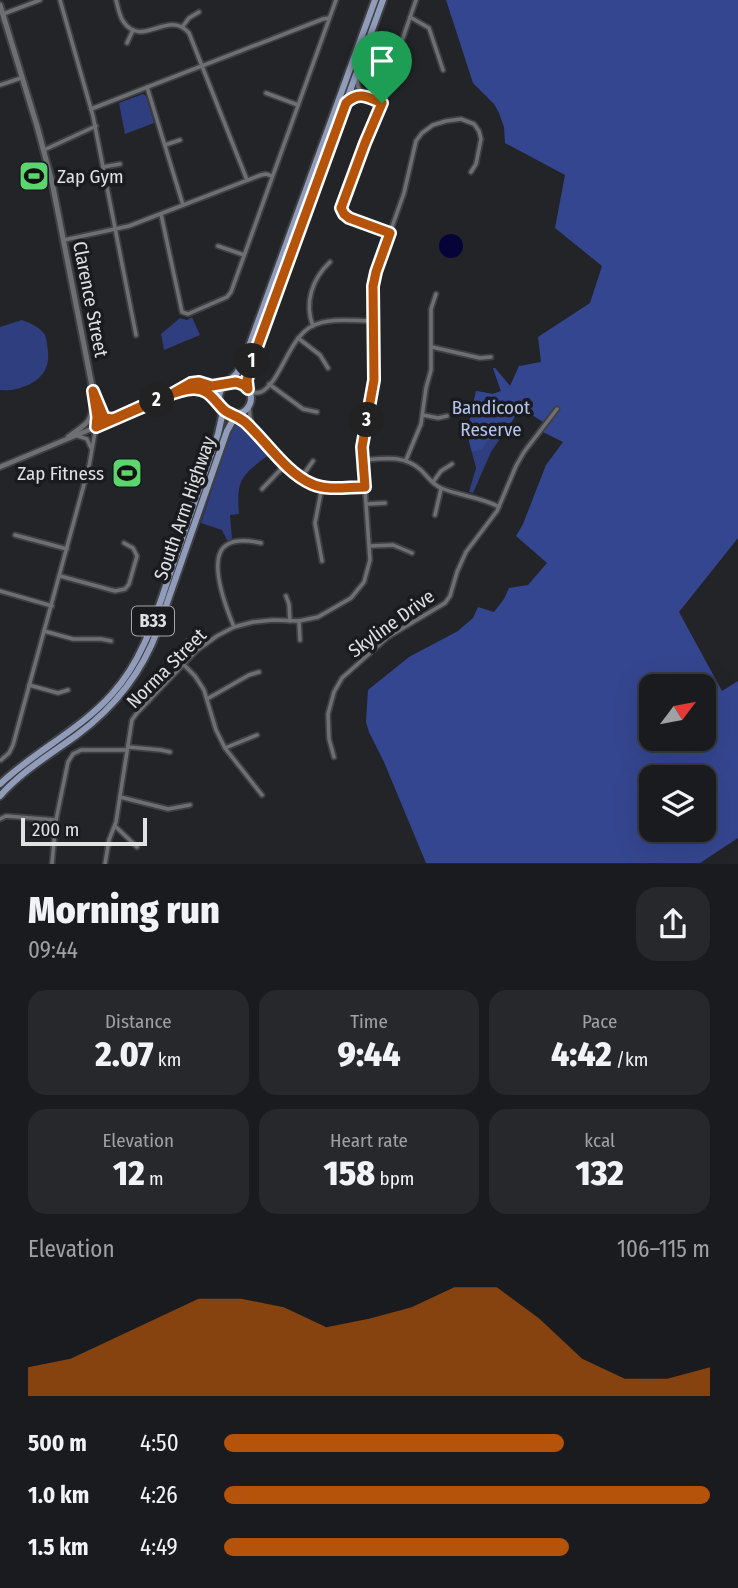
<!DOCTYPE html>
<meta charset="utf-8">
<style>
body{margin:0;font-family:"Fira Sans Condensed",sans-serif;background:#27282b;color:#f1f3f6;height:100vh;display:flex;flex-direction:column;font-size:26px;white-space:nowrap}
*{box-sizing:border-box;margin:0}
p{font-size:23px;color:#9fa1a4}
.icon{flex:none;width:38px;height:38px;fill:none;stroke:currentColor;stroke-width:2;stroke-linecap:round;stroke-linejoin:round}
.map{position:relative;height:864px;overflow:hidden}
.side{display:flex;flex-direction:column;background:#1a1b1e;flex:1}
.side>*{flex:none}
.needle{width:46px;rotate:58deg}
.controls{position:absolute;left:639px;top:674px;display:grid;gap:14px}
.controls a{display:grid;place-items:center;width:77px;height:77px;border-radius:14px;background:#1a1b1e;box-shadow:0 7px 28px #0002,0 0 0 2px #38393c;font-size:35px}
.scale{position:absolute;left:21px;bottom:18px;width:126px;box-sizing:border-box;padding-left:7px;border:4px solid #e1e1e4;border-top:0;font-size:19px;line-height:24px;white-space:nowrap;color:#e1e1e4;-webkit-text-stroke:5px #191b1e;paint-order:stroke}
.pin{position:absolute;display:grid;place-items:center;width:60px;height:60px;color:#fff;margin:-72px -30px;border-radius:50% 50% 50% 0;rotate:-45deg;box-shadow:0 0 7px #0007}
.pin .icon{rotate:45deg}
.km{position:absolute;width:35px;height:35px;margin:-18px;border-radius:50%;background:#222;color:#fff;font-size:19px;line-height:35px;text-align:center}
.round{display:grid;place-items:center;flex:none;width:74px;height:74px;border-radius:21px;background:#27282b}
.summary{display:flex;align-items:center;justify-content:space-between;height:119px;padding:0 28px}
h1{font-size:38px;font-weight:800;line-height:52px}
.figures{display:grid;grid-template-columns:repeat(3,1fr);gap:10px;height:119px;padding:7px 28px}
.figures div{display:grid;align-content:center;border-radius:18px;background:#27282b;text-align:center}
.figures b{font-size:35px;font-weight:800}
.figures small{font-size:19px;font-weight:400}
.figures p{font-size:19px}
.chart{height:196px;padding:14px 28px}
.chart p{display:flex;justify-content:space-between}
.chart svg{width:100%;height:126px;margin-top:7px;fill:#b45309;opacity:.7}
ul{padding:0 28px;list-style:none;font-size:23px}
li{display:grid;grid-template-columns:112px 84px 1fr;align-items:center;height:52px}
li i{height:18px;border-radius:9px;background:#b45309}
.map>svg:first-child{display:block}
.green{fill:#2f3e7f}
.forest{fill:#354690;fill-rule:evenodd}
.water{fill:#050338}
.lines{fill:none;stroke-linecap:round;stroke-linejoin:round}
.minor-casing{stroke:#3f4043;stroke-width:7}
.tertiary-casing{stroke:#3f4043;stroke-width:8}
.secondary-casing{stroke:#3f4043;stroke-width:9}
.primary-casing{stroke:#3f4043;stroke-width:10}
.minor{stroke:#6d6f73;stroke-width:3.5}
.tertiary{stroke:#6d6f73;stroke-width:4.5}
.secondary{stroke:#6d6f73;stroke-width:5}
.primary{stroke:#919bba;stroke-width:6}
.route-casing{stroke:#fff;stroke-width:14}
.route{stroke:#b45309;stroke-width:9}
.labels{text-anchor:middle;stroke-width:7;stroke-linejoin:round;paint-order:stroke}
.shield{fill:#191b1e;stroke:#a5a6a9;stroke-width:2}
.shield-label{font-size:18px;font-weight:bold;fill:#e1e1e4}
.poi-label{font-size:19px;fill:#e1e1e4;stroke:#191b1e;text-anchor:start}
.street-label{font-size:19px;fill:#e1e1e4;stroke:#191b1e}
.park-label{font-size:19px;fill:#b6c3ed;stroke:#191b1e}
</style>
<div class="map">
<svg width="738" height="864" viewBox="0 0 738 864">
<rect width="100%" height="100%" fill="#232428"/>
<g class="green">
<path d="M143 94 146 96 154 123 125 134 119 103Z"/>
<path d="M192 317 200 335 164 350 161 334 180 318 187 320Z"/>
<path d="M22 320C30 323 40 327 45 335 46 337 47 343 47 345 49 354 49 364 44 372 36 385 14 392 0 390V327Z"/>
<path d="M493 368H495L510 386 540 401 515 413 514 418 491 452 473 493 469 492 476 468 467 433 476 391 493 394 501 391Z"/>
<path d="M237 421 243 423 270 454C242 475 236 478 239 514L230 515 232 539 227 540 222 530 201 523 230 434Z"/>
</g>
<path class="forest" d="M446 0H738V538L679 612 722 691 738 681V838L700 863H426L384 762 369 732 366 722 368 690 409 657 458 631 473 618 478 607 494 612 504 599 509 588 528 585 547 563 516 536 523 524 546 465 563 442 543 432V422L523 409 515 413 514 418 502 437 488 440 482 449 472 452 467 433 476 391 493 394 501 391 493 368H495L510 386 519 366 541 362 538 337 590 303 602 266 555 228 565 175 505 143 504 127 499 113 494 104 473 83ZM651 686H704V738H651ZM651 777H704V830H651Z"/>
<circle class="water" cx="451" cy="246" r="12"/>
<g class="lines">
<g class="minor-casing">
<g id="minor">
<path d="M60 0 93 116 136 335"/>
<path d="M116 0C118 7 119 15 123 21 142 50 168 8 189 33L247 180"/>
<path d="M3 14 40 0"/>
<path d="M410 17 429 28 443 70"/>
<path d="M183 26 189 18 199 12"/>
<path d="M127 43 133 30"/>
<path d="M357 77 358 87 364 95"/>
<path d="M0 85 21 78"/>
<path d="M147 87 183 205"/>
<path d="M266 93 298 105"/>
<path d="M347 102C358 92 370 98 382 103"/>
<path d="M91 109 323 19 329 18"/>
<path d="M165 145 180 140"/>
<path d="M44 150 96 126"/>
<path d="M103 167 120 164"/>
<path d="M161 214 182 312 188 314 227 297 231 292 336 0"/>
<path d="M390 232 349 218 344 214 342 208 360 154 375 120 388 85 396 58 416 0"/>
<path d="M64 240 129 226 261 175 266 174 272 176"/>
<path d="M218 246 244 255"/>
<path d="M313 326C304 303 312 279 330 262"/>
<path d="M298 338 320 355 328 368"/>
<path d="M432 347 480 358 491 357"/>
<path d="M269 384 303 409 317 412"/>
<path d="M250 393C254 393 258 393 261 392 281 382 288 339 312 326 329 317 354 321 373 321"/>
<path d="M249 406 250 417 253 428"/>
<path d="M423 415 438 418 447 416"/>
<path d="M237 416C262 435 290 480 320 487 335 490 350 487 365 487"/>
<path d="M78 436 87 439 91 448"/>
<path d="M363 460C385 458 404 455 421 470 427 476 433 485 441 488 460 496 481 497 499 507"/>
<path d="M406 460 421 424 426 388 431 370V309L436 294"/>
<path d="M301 478 313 461"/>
<path d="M433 482 441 471 452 464"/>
<path d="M322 487 315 523 322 561"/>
<path d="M262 489 286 464"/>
<path d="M367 504 385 503"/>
<path d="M435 515 441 489"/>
<path d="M15 535 67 549"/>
<path d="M370 546 393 545 412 553"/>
<path d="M60 576 115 591 125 589 129 584 137 556 133 548 124 543"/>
<path d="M0 591 52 606"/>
<path d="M286 596 289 604 290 621"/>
<path d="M299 621 300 640"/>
<path d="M234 627C227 610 205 556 228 544 237 539 252 541 261 543"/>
<path d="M44 631 73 639H101L111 641"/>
<path d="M187 642 196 651"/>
<path d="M184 665 195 676 204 690 216 730 225 748 262 795"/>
<path d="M29 685 58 693 68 690"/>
<path d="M207 699 249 675 259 672"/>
<path d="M128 747 161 750 170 752"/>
<path d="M225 748 257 735"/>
<path d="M334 757 329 739 328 714 334 692 342 678 388 637 445 603 450 596 457 572 466 552 497 511 516 466 524 452 557 409"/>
<path d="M1 760 9 753 13 745 89 466 96 427"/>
<path d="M120 797 168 809 190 805"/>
<path d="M0 819 6 816 56 820"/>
<path d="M115 826 137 847"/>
<path d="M52 864 56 820 68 762 73 754 81 750H127"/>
<path d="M105 864 109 840 116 822 131 726 132 720 137 713 196 651 217 636 234 627 253 622 273 620 299 621 318 617 351 598 364 582 370 560 362 447 374 380 373 295 376 272 404 193 416 141 422 133 433 125 446 121 461 119 474 124 479 131 481 139 476 164 471 172"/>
</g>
</g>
<g class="tertiary-casing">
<g id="tertiary">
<path d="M68 437C85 424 92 424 93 401"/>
<path d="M0 467 96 427"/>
</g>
</g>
<g class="secondary-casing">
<g id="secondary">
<path d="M0 5 37 126 52 182 93 391 97 417 96 427C116 418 179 387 197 389 207 390 213 397 219 405"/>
<path d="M175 391C197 377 202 387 225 385"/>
<path d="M98 404 103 416 111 419"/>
</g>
</g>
<g class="primary-casing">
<g id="primary">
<circle cx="235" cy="398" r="16"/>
<path d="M226 384 237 373 244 360 375 0"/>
<path d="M248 389 247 380 252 361 383 0"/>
<path d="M0 784C35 751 80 730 112 694 145 658 157 610 173 565 188 521 203 478 218 434L222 416 220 405"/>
<path d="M0 796C22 771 51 754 77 735 115 707 142 673 158 629L227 431 236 415"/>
</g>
</g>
<use href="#minor" class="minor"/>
<use href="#tertiary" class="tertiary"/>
<use href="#secondary" class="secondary"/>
<use href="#primary" class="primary"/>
</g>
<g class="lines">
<g class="route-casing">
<path id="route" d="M382 103C367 97 359 91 346 103L252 361 247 380 248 389 244 385 236 382 212 386 199 382 191 383 170 395 96 427 97 417 93 391 103 415 105 418 113 419C133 411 172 390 193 389 208 388 214 400 223 409 229 415 237 415 245 422 266 441 286 473 312 484 328 491 347 487 365 487L362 447 374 380 373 286 376 272 390 233 349 218 344 214 341 208 365 143 382 103"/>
</g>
<use href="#route" class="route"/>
</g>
<defs>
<g id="stadium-square" transform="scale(1.575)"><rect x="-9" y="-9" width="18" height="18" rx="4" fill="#5bd56e" stroke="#191b1e"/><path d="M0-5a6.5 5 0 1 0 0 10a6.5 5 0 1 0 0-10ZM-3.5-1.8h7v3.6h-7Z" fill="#111"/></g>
</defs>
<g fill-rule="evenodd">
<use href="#stadium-square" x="34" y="176"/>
<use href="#stadium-square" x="127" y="473"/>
</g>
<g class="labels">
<rect class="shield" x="132" y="606.5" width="42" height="29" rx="5"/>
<g class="shield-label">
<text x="153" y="627">B33</text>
</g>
<g class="poi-label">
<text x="57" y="183">Zap Gym</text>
<text x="104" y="480" text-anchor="end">Zap Fitness</text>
</g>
<g class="street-label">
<text transform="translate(91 299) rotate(79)" y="7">Clarence Street</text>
<text transform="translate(184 508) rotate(-71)" y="7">South Arm Highway</text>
<text transform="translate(391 623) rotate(-36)" y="7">Skyline Drive</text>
<text transform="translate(166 668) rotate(-45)" y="7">Norma Street</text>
</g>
<g class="park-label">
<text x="491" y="414">Bandicoot<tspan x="491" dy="22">Reserve</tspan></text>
</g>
</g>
</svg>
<div class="controls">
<a><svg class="needle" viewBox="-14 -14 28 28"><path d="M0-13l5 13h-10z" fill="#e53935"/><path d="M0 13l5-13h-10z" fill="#9fa1a4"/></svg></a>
<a><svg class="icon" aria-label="layers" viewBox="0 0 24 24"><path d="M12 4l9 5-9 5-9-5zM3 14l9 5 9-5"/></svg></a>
</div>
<div class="scale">200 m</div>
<div class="pin" style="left:382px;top:103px;background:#1e9e55"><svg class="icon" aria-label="arrive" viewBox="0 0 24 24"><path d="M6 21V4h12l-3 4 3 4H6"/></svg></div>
<b class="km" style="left:252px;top:361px">1</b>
<b class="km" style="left:157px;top:400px">2</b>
<b class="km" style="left:367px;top:420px">3</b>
</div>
<section class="side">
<div class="summary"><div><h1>Morning run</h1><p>09:44</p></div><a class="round"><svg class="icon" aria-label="share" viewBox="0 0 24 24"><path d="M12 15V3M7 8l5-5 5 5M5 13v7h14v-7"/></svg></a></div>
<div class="figures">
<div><p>Distance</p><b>2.07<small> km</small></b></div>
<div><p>Time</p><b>9:44</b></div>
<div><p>Pace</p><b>4:42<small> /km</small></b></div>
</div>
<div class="figures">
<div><p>Elevation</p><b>12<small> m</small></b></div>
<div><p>Heart rate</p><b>158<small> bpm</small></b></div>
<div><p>kcal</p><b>132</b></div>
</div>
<div class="chart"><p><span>Elevation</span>106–115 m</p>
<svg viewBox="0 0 160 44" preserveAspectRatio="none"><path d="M0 44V34L10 31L20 24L30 17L40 10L50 10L60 13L70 20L80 17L90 13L100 6L110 6L120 17L130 31L140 38L150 38L160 34V44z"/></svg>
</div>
<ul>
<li><b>500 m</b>4:50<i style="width:70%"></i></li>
<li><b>1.0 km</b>4:26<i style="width:100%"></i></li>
<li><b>1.5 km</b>4:49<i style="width:71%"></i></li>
</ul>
</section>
